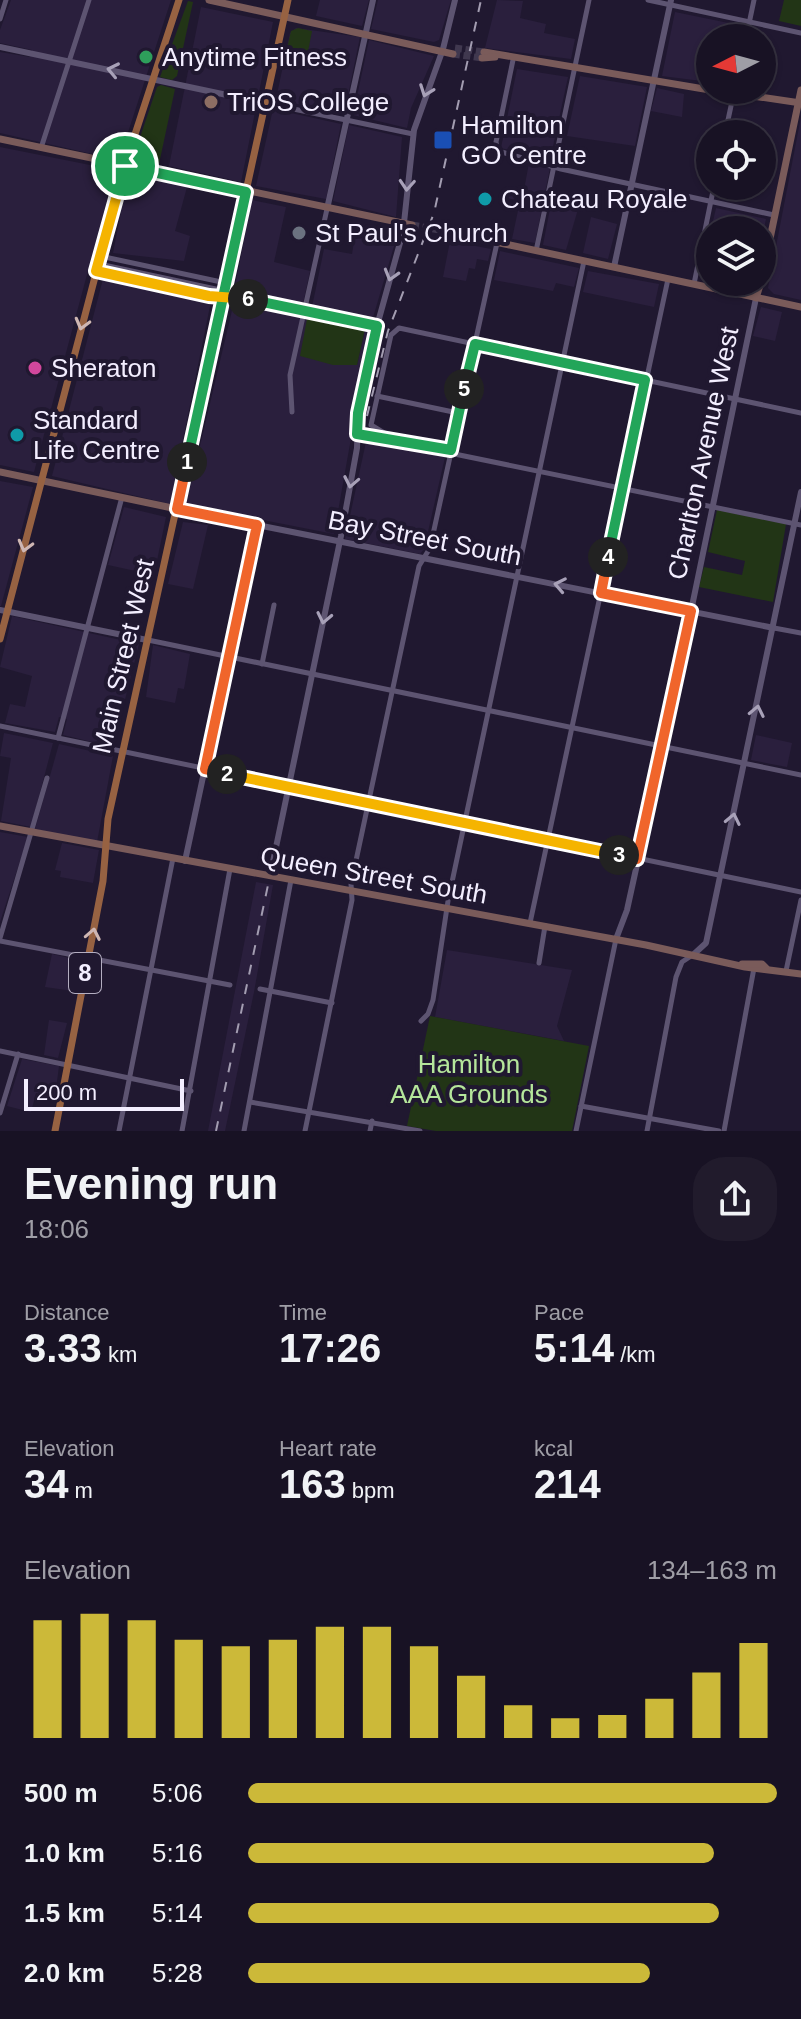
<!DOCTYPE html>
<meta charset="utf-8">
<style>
body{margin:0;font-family:Helvetica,sans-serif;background:#211b2c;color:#f1f3f6;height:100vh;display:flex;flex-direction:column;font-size:30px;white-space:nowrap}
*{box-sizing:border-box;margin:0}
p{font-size:26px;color:#9f9ea6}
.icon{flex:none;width:44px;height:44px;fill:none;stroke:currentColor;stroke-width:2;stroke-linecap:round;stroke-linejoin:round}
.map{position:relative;height:1131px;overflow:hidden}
.panel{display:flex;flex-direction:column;background:#181224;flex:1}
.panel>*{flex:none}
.needle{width:52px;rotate:264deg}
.fabs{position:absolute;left:696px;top:24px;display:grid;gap:16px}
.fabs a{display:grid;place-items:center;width:80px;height:80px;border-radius:50%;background:#181224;box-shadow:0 2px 6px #0004,0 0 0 2px #363241;font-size:40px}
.scale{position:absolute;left:24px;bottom:20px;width:160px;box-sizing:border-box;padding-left:8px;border:4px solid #f3eeff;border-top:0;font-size:22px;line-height:28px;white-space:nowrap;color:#f3eeff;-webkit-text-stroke:6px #201830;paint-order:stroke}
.pin{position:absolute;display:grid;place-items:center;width:68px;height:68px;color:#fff;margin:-34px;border:4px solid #fff;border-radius:50%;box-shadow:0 2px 8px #0007}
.km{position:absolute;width:40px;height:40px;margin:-20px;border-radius:50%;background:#222;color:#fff;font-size:22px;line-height:40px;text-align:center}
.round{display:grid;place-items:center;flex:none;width:84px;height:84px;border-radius:32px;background:#211b2c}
.overview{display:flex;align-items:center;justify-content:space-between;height:136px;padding:0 24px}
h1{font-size:44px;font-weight:600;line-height:60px}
.metrics{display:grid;grid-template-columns:repeat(3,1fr);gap:12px;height:136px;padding:8px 24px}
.metrics div{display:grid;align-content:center}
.metrics b{font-size:40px;font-weight:600}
.metrics small{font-size:22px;font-weight:400}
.metrics p{font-size:22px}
.chart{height:224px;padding:16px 24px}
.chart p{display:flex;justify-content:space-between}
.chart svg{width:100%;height:144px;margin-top:8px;stroke:#ccb939;stroke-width:6}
ul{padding:0 24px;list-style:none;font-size:26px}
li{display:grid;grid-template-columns:128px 96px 1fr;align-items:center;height:60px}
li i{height:20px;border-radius:10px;background:#ccb939}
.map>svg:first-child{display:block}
.built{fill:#2a1f3d}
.green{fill:#223516}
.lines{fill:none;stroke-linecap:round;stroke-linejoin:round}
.secondary-tunnel{stroke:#40384f;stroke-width:7;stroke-dasharray:7 3.5;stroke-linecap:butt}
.minor{stroke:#5d5471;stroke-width:5}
.tertiary{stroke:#5d5471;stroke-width:6}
.secondary{stroke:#7a5b5a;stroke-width:7}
.primary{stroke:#976242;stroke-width:7}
.rail{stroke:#a39db1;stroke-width:2;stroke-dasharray:10 10;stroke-linecap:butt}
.oneway{stroke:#a8a1b8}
.oneway2{stroke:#ceb6b3}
.split-1-casing{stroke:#fff;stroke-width:16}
.split-2-casing{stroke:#fff;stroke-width:16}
.split-3-casing{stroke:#fff;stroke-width:16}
.split-4-casing{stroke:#fff;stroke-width:16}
.split-5-casing{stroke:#fff;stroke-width:16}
.split-6-casing{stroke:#fff;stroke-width:16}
.split-7-casing{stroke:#fff;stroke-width:16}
.split-1{stroke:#22a559;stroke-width:10}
.split-2{stroke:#f0652b;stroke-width:10}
.split-3{stroke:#f5b400;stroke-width:10}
.split-4{stroke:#f0652b;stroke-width:10}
.split-5{stroke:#22a559;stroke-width:10}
.split-6{stroke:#22a559;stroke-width:10}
.split-7{stroke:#f5b400;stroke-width:10}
.leisure-dot{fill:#2e9e5b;stroke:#201830;stroke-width:3}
.education-dot{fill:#8d6e63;stroke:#201830;stroke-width:3}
.transit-dot{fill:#1a4fb4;stroke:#201830;stroke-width:3}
.culture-dot{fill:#0f9aa8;stroke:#201830;stroke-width:3}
.worship-dot{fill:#6b7280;stroke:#201830;stroke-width:3}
.hotel-dot{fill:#d1479c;stroke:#201830;stroke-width:3}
.labels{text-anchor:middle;stroke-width:8;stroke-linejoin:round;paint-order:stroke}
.shield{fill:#201830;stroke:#b4aec1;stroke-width:2}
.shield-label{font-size:24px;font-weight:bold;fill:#f3eeff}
.poi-label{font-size:26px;fill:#f3eeff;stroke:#201830;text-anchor:start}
.street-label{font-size:26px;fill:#f3eeff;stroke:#201830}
.park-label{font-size:26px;fill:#b5e69b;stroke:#201830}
</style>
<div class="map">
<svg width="801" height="1131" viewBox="0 0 801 1131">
<rect width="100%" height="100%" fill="#201830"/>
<g class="built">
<path d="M11 0H171L119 160 0 133V52L30 57 32 50 0 43V30Z"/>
<path d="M320 0H369L362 26 316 16Z"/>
<path d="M378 0H451L439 40 434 42 371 29Z"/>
<path d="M497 0 523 1 520 18 546 24 544 33 575 39 571 59 485 48Z"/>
<path d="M201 7 273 22 241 182 169 166Z"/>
<path d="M675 12 743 26 741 38H710V82L662 76Z"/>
<path d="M296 28 360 37 344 115 276 99 290 33Z"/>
<path d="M369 40 434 56 411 108 407 128 353 115Z"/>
<path d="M517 69 568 77 550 160 501 148Z"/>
<path d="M580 76 647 87 635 146 567 136Z"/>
<path d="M657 88 684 94 682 117 651 111Z"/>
<path d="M273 109 341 124 326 199 256 186Z"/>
<path d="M801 117V300L774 294 768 288Z"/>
<path d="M349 125 402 137 396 217 333 201Z"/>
<path d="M0 147 115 170 34 472 0 465Z"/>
<path d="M529 163 550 168 535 243 512 239 520 201 507 198 509 192 523 195Z"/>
<path d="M129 172 187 187 175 231 190 236 184 261 113 253Z"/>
<path d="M553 193 581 199 566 250 543 245Z"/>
<path d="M252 200 286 207 274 262 310 271 303 304 234 291Z"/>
<path d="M716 208 766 219 762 238V230H711Z"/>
<path d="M591 217 617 224 608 259 583 253Z"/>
<path d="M357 223 394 232 397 236 372 321 312 307 324 249 352 254Z"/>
<path d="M450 241 491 249 488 261 477 259 475 269 469 268 466 281 443 277Z"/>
<path d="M500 251 579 268 574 287 556 283 553 291 494 280Z"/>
<path d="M588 271 659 284 654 307 583 292Z"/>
<path d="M104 275 211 301 170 504 52 476Z"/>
<path d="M234 302 310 317 301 355 357 365 365 329 370 331 334 534 186 505Z"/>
<path d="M761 307 782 312 775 341 753 336Z"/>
<path d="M366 442 445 457 424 549 420 554 345 539Z"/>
<path d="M0 481 33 487 1 606H0Z"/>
<path d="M124 507 166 517 154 575 108 565Z"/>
<path d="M183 522 208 525 193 589 168 584Z"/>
<path d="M12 616 139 644 113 747 63 735 67 719 59 717 55 732 5 723 10 704 25 707 32 676 0 667Z"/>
<path d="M153 645 190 654 184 689 178 688 175 703 146 697Z"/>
<path d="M4 733 53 743 31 827 1 821 11 758 0 756Z"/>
<path d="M756 735 792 743 787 767 751 760Z"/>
<path d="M59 744 113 756 97 842 35 829Z"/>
<path d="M0 832 28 837 0 922Z"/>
<path d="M62 843 99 850 93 883 60 877 61 871 55 870Z"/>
<path d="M256 882 273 885 254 992 225 1131H208Z"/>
<path d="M447 950 572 970 557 1026 564 1041 435 1017Z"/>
<path d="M52 954 78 960 73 991 45 987Z"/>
<path d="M49 1020 67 1023 58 1058 44 1055Z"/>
<path d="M22 1059 59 1066 55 1097 36 1093 31 1112 7 1106Z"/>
</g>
<g class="green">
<path d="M784 0H801V26L779 21Z"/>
<path d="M188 1 193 2 177 76 172 80 160 77Z"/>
<path d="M298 28 312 31 306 62 285 57 291 31Z"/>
<path d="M161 85 175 89 159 164 133 158 157 87Z"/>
<path d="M318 316 365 329 357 365H333L300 356 307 319Z"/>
<path d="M717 510 786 524 773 602 699 587 704 567 742 575 745 561 708 552Z"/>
<path d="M430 1016 589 1046 572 1131H436L407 1126Z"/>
</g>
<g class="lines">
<g class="secondary-tunnel">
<path d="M455 48 484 52"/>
<path d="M453 54 482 58"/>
<path d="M412 225 444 231"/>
</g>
<g class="minor">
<path d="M648 0 801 33"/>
<path d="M0 19 6 0"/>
<path d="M746 38 754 0"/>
<path d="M513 60 496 142 498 151 561 169 774 215"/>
<path d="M265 103 413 134"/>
<path d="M725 134 734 92"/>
<path d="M41 148 89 0"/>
<path d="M536 251 589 0"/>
<path d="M100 256 226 283"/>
<path d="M99 264 225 291"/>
<path d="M96 271 377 326"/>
<path d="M694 284 714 186"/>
<path d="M377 396 458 413"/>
<path d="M292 412 290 375 327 209"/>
<path d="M357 434 801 525"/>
<path d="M399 442 371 425 391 335 399 328 801 413"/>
<path d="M774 628 801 633"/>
<path d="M148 640 801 775"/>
<path d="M262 664 274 605"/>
<path d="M0 726 801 892"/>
<path d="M58 738 122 497"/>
<path d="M530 923 668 279"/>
<path d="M0 938 47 778"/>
<path d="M0 941 230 985"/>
<path d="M539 963 545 926"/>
<path d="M786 971 801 900"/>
<path d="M260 989 332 1003"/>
<path d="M421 1021 428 1014 433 1000 448 901 584 261"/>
<path d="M0 1051 191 1091"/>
<path d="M250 1102 420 1131"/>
<path d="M581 1106 719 1131"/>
<path d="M0 1113 18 1054"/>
<path d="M119 1131 173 858"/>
<path d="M182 1131 230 869"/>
<path d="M244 1131 291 880"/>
<path d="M305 1131 352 900 351 884 419 566 430 548 497 243"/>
<path d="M370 1131 372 1121"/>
<path d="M576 1131 616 939"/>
<path d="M647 1131 676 977 682 962 694 954"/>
<path d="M724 1131 754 968"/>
</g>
<g class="tertiary">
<path d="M0 47 265 103"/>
<path d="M327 209 373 0"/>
<path d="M614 267 671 0"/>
<path d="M177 509 774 628"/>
<path d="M0 610 147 640"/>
<path d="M185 861 257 525"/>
<path d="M270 876 341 536 357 448 358 413 377 326 403 232 414 130 443 49 455 0"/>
<path d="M616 939 627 910 663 746 756 298"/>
<path d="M694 954 706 943 801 492"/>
</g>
<g class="secondary">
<path d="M209 0 453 54"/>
<path d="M484 52 710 90"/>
<path d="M482 58 495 57"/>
<path d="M712 90 801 103"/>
<path d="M0 139 412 225"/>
<path d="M444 231 801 307"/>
<path d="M762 277 801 90"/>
<path d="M756 298 761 282"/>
<path d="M0 472 177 509"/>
<path d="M0 826 646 945 745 967 801 974"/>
<path d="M742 964H762L766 968"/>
</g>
<g class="primary">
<path d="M0 639 122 174 179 0"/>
<path d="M55 1131 103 881 108 819 288 0"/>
</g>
<g class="rail">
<path d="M367 416 388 331 434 213 481 0"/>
<path d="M216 1131 268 885"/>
</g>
</g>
<defs><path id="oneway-chevron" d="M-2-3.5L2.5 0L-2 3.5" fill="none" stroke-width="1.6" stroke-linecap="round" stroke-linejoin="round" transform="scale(2)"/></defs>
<g class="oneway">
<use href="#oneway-chevron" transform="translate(113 70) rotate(-168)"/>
<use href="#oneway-chevron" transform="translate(426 91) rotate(110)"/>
<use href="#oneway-chevron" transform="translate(407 185) rotate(94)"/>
<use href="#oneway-chevron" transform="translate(391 275) rotate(106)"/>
<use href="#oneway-chevron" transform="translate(351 482) rotate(101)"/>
<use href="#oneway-chevron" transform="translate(560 585) rotate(-169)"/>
<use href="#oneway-chevron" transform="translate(324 618) rotate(102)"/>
<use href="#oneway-chevron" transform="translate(757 711) rotate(-78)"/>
<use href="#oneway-chevron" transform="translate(733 819) rotate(-78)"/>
</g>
<g class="oneway2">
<use href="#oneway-chevron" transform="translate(82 324) rotate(105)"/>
<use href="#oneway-chevron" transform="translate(25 546) rotate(105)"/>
<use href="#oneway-chevron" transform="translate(93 934) rotate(-79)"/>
</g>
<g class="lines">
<g class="split-1-casing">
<path id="split-1" d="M125 166 246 192 187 462"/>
</g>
<g class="split-2-casing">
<path id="split-2" d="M187 462 177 509 257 525 205 769 227 774"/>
</g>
<g class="split-3-casing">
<path id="split-3" d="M227 774 619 855"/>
</g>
<g class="split-4-casing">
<path id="split-4" d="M608 557 601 593 691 611 637 859 619 855"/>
</g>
<g class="split-5-casing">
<path id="split-5" d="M464 389 475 344 645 380 608 557"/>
</g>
<g class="split-6-casing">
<path id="split-6" d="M248 299 377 326 358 413 357 434 451 450 464 389"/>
</g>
<g class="split-7-casing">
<path id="split-7" d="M125 166 96 271 209 296 248 299"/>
</g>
<use href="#split-1" class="split-1"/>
<use href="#split-2" class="split-2"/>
<use href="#split-3" class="split-3"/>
<use href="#split-4" class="split-4"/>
<use href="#split-5" class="split-5"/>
<use href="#split-6" class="split-6"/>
<use href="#split-7" class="split-7"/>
</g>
<circle class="leisure-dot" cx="146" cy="57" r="8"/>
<circle class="education-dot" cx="211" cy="102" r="8"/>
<rect class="transit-dot" x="433" y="130" width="20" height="20" rx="4"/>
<g class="culture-dot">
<circle cx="485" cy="199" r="8"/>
<circle cx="17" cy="435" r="8"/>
</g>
<circle class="worship-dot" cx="299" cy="233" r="8"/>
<circle class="hotel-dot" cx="35" cy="368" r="8"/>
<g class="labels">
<rect class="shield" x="69" y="953" width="32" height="40" rx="6"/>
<g class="shield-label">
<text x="85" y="981">8</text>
</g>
<g class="poi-label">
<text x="162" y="66">Anytime Fitness</text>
<text x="227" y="111">TriOS College</text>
<text x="461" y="134">Hamilton<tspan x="461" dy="30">GO Centre</tspan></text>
<text x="501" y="208">Chateau Royale</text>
<text x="315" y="242">St Paul's Church</text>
<text x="51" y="377">Sheraton</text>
<text x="33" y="429">Standard<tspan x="33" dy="30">Life Centre</tspan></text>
</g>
<g class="street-label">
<text transform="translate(703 453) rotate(-78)" y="9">Charlton Avenue West</text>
<text transform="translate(425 538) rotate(11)" y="9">Bay Street South</text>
<text transform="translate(123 656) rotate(-77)" y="9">Main Street West</text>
<text transform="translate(374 875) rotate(10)" y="9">Queen Street South</text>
</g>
<g class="park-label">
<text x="469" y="1073">Hamilton<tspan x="469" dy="30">AAA Grounds</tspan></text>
</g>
</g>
</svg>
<div class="fabs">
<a><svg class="needle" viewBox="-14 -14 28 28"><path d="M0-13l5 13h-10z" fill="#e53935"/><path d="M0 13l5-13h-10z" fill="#9f9ea6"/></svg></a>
<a><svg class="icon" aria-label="locate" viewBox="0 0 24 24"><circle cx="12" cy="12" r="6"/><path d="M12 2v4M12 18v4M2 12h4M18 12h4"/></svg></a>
<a><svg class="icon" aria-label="layers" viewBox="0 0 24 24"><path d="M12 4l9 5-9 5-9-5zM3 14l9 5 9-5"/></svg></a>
</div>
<div class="scale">200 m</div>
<div class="pin" style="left:125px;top:166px;background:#1e9e55"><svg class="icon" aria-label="arrive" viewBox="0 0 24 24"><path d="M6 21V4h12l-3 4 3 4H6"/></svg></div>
<b class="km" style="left:187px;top:462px">1</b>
<b class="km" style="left:227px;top:774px">2</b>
<b class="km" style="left:619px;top:855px">3</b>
<b class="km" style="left:608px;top:557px">4</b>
<b class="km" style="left:464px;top:389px">5</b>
<b class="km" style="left:248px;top:299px">6</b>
</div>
<section class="panel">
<div class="overview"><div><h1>Evening run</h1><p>18:06</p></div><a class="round"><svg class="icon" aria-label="share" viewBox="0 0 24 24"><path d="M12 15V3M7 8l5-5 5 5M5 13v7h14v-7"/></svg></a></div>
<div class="metrics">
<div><p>Distance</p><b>3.33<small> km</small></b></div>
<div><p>Time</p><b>17:26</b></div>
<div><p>Pace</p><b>5:14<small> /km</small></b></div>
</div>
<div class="metrics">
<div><p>Elevation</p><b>34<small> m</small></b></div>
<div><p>Heart rate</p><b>163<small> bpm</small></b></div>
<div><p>kcal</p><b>214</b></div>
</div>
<div class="chart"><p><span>Elevation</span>134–163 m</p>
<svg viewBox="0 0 160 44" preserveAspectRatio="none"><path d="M5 44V8M15 44V6M25 44V8M35 44V14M45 44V16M55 44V14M65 44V10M75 44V10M85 44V16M95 44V25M105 44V34M115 44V38M125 44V37M135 44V32M145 44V24M155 44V15"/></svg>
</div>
<ul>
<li><b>500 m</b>5:06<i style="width:100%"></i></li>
<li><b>1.0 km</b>5:16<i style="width:88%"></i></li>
<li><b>1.5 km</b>5:14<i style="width:89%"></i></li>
<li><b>2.0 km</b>5:28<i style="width:76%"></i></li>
</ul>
</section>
